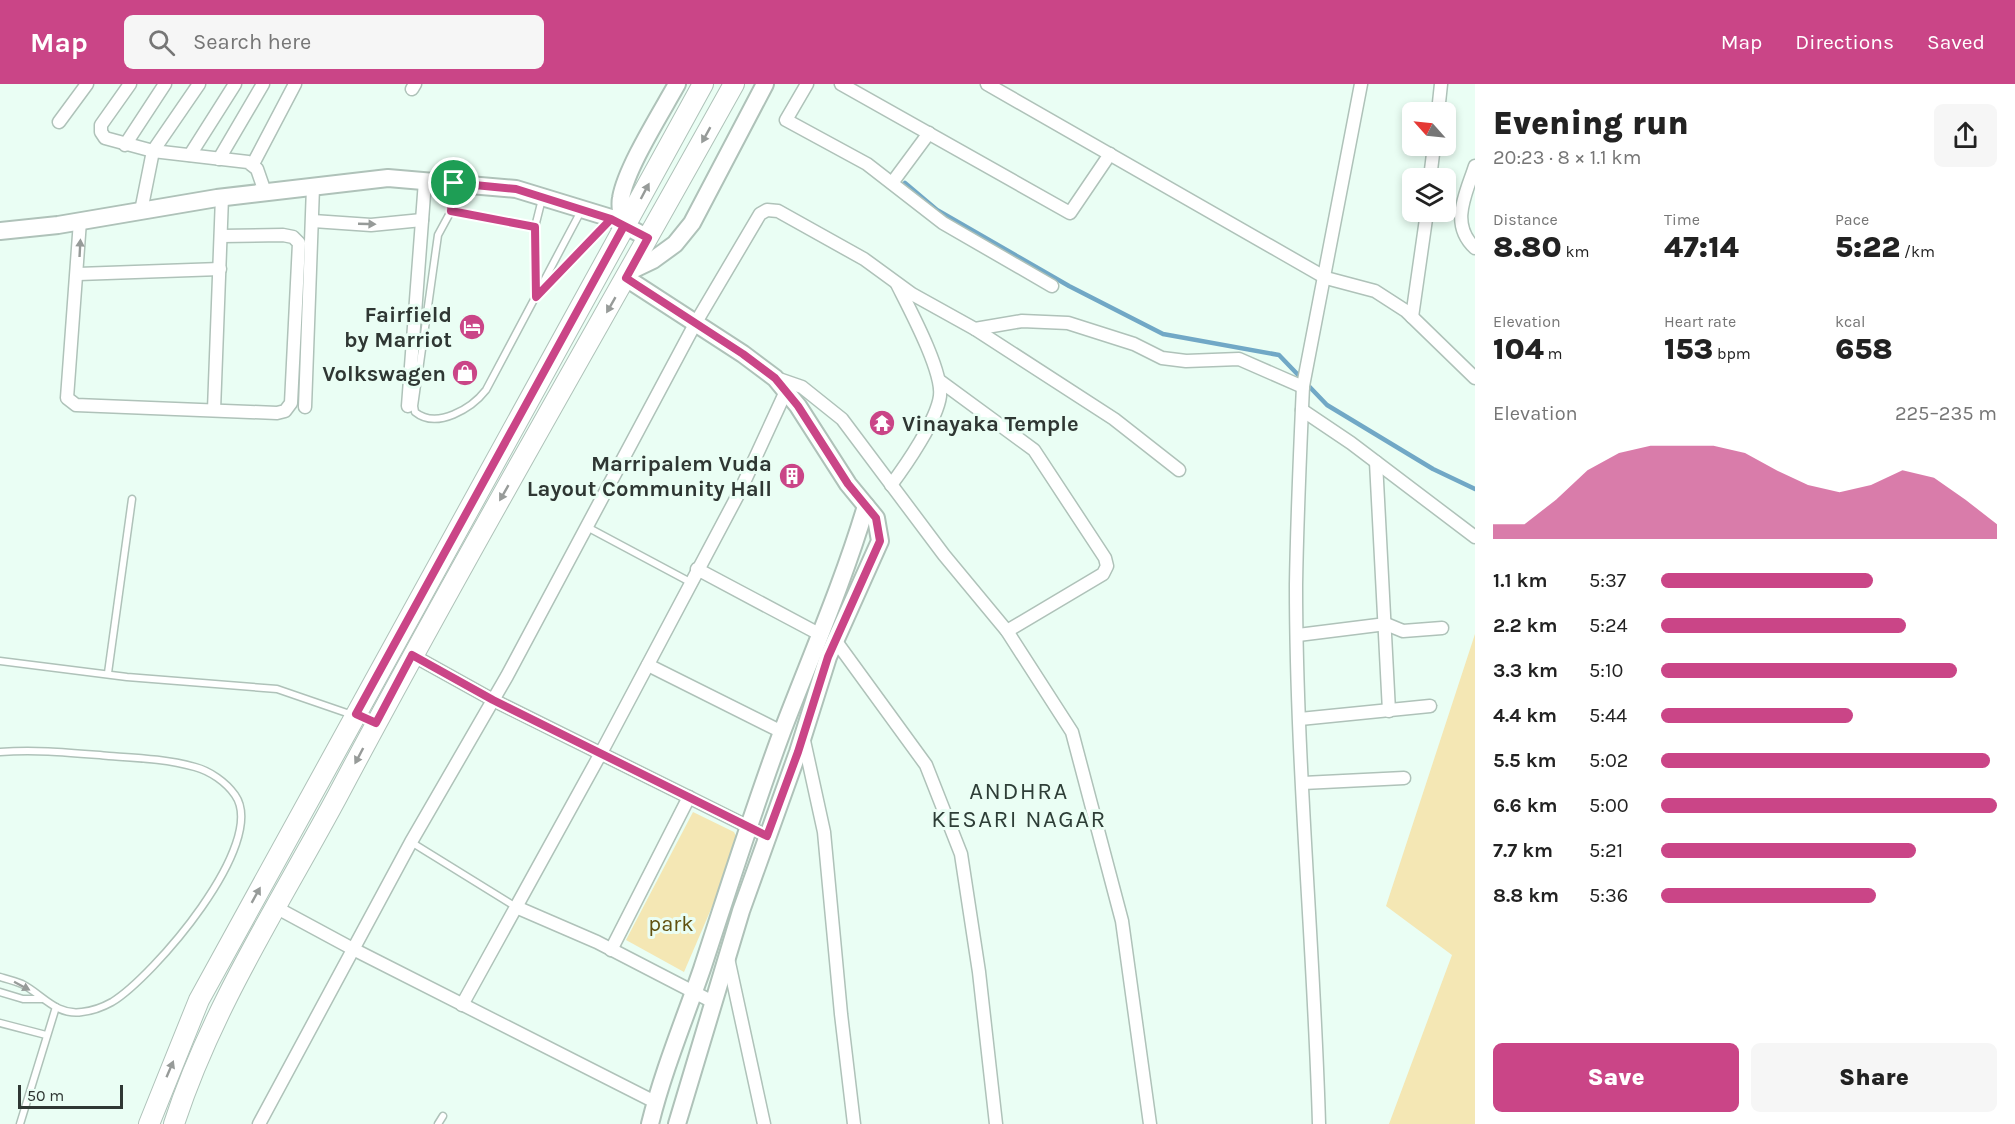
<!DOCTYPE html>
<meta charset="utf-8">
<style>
body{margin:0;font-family:Karla,sans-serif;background:#f6f6f6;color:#222;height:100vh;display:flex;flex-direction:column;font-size:22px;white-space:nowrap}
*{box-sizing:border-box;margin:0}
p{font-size:20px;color:#767676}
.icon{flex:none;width:33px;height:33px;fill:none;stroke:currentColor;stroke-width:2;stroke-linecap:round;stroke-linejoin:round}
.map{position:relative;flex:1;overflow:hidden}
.side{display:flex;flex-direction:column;background:#fff;width:540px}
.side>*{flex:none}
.needle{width:39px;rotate:297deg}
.buttons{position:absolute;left:1402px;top:18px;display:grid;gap:12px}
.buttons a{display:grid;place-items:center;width:54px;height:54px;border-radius:9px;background:#fff;box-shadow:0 3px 9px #0003;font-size:30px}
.scale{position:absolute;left:18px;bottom:15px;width:105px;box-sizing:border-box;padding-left:6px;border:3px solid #2f3733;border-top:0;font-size:16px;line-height:21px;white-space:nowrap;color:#2f3733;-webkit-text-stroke:4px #eafef4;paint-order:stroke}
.pin{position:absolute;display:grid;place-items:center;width:51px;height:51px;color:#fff;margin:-26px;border:3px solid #fff;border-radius:50%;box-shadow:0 2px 6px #0007}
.round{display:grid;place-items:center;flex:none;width:63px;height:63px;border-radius:9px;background:#f6f6f6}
.overview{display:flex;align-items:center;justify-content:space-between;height:102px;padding:0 18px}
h1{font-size:33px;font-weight:800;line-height:45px}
.metrics{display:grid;grid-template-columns:repeat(3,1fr);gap:9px;height:102px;padding:6px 18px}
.metrics div{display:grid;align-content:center}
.metrics b{font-size:30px;font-weight:800}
.metrics small{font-size:16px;font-weight:400}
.metrics p{font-size:16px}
.chart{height:168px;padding:12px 18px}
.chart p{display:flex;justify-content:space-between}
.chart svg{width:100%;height:108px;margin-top:6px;fill:#ca4587;opacity:.7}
.primary-button{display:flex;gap:12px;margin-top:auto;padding:12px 18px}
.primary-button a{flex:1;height:69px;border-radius:9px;background:#ca4587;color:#fff;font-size:24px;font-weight:800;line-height:69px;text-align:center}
.primary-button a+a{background:#f6f6f6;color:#222}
ul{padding:0 18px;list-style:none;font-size:20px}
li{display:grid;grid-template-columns:96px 72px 1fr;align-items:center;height:45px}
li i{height:15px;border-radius:8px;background:#ca4587}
header{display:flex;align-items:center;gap:36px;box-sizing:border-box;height:84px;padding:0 30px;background:#ca4587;color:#fff}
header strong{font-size:28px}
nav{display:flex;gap:33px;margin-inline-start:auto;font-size:21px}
.search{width:420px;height:54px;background:#f6f6f6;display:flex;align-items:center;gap:15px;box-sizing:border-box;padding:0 21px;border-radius:9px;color:#767676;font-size:22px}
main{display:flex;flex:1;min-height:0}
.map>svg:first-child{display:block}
.green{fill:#f4e7b4}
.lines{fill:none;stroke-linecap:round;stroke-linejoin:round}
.stream{stroke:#71a8c6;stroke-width:4.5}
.lane-casing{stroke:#afc2b9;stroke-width:9}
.street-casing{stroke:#afc2b9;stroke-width:15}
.secondary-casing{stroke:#afc2b9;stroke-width:20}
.primary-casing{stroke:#afc2b9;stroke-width:22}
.lane{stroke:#fff;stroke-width:6}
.street{stroke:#fff;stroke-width:12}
.secondary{stroke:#fff;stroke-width:16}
.primary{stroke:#fff;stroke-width:20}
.oneway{fill:#979b99}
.route-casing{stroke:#fff;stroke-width:12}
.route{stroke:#ca4587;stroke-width:8}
.labels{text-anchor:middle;stroke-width:6;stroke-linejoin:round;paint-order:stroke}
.poi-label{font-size:22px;font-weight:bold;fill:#2f3733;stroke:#eafef4;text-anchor:end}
.park-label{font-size:22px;fill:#605110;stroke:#eafef4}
.neighbourhood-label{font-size:24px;letter-spacing:1.5px;fill:#2e3e37;stroke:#eafef4}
</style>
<header>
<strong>Map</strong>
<div class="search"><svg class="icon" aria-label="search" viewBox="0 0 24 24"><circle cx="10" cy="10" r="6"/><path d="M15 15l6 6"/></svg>Search here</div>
<nav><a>Map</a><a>Directions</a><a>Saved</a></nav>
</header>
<main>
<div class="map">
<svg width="1475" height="1040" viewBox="0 0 1475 1040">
<rect width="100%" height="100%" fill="#eafef4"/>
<g class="green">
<path d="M1475 550V1040H1389L1452 871 1386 822Z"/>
<path d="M693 728 734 748 737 754 727 788 684 888 626 856Z"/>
</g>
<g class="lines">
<path class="stream" d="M905 99 937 126 1069 202 1163 250 1279 271 1327 321 1433 385 1475 405"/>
<g class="lane-casing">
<g id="lane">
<path d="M454 100 451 127 438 151 414 322 415 328C437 346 472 324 486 306L581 127"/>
<path d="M451 127 535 143 542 115"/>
<path d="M535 143 536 212"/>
<path d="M542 206 610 135"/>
<path d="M587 443 690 498"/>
<path d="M0 577 127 593 277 605 373 638"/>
<path d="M108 589 132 415"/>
<path d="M0 668C37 665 73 669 109 672 138 674 166 675 195 683 210 687 226 698 235 711 269 759 153 893 112 918 103 923 92 927 82 928 56 932 42 910 22 900 15 897 7 895 0 893"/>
<path d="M411 758 516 823"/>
<path d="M0 908 23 915H42"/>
<path d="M0 939 46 951"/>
<path d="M20 1040 56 923"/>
<path d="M438 1040 443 1032"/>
</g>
</g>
<g class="street-casing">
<g id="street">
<path d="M130 0 101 41V48L105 54 153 67 248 78 257 85 265 108"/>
<path d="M807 0 786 36 867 80 943 139 1052 202"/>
<path d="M841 0 1070 129 1110 70"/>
<path d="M987 0 1326 194 1375 207 1406 227 1475 294"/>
<path d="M412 5 415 0"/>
<path d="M1438 28 1441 0"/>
<path d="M59 38 87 0"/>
<path d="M125 61 165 0"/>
<path d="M190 71 235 0"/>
<path d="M219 75 263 0"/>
<path d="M253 80 295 0"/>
<path d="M1475 82C1466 110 1449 140 1475 164"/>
<path d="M1430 94 1434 62"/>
<path d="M892 99 929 49"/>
<path d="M141 127 153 67 199 0"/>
<path d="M80 137 67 314 76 321 277 329 285 327 291 319 299 159 293 153 283 151 221 152"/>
<path d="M313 137 371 141 422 136"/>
<path d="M78 190 220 185"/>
<path d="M1412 233 1427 128"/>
<path d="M975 245 1114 335 1179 386"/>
<path d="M776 294 802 303 842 335 944 471 1007 547 1072 648 1122 837 1150 1040"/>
<path d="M940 297 1034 366 1105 474 1107 482 1103 490 1007 547"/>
<path d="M408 322 425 97"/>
<path d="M305 323 313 103"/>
<path d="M214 326 222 113"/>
<path d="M1302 326 1351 359 1475 453"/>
<path d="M1376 378 1389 627"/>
<path d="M891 401C906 381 937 336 940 312 943 287 909 224 897 200"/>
<path d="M697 485 821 551"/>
<path d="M1298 551 1386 540 1403 547 1442 544"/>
<path d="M835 556 926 681 961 770 979 888 996 1040"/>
<path d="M412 571 493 616 767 752"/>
<path d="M648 581 782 648"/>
<path d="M1300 635 1430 622"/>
<path d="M803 652 824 748 841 930 854 1040"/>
<path d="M1303 699 1404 694"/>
<path d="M516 823 597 858 713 918"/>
<path d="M277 824 353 865 655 1018"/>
<path d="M611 866 689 713"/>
<path d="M728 874 764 1040"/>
<path d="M462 921 601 669 740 407 786 307"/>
<path d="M259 1040 411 758 507 592 695 240 760 130 767 126 778 127 864 175 912 210 975 245 1022 237 1068 239 1134 260 1162 274 1186 277 1239 275 1303 303"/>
<path d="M1319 1040C1314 860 1296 681 1296 501 1297 435 1300 368 1303 302L1361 0"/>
</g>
</g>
<g class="secondary-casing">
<g id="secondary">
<path d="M624 142C622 133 619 124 621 114 626 84 661 29 677 0"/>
<path d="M0 147 58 141 217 114 388 94 516 105 611 134 648 154"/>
<path d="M630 187 653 176 675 160 692 139 765 0"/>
<path d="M626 194 743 270 775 294 798 322 848 400 876 434 880 457 828 573 798 668 741 827 677 1040"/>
<path d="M650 1040C663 987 684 937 702 885 728 806 753 726 782 648 811 572 843 499 866 422"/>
</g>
</g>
<g class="primary-casing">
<g id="primary">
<path d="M149 1040 199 916 703 0"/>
<path d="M174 1040C212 923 280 819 338 711 465 472 602 237 734 0"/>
</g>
</g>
<use href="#lane" class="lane"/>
<use href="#street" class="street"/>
<use href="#secondary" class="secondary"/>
<use href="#primary" class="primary"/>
</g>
<defs><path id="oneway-solid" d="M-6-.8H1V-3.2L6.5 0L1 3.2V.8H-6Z" transform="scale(1.5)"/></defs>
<g class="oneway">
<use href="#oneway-solid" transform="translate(706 51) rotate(119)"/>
<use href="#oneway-solid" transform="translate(645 107) rotate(-62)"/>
<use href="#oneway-solid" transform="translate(367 140) rotate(2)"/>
<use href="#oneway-solid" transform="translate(80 164) rotate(-87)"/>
<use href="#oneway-solid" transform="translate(611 221) rotate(120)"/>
<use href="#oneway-solid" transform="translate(504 409) rotate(120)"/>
<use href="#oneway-solid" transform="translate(359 672) rotate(118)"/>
<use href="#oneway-solid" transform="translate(256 811) rotate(-61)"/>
<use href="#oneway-solid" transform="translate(22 902) rotate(28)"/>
<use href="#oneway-solid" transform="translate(170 985) rotate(-67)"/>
</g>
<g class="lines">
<g class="route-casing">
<path id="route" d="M454 99 516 105 611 135 648 154 626 194 743 270 775 294 798 322 848 400 876 434 880 457 828 573 798 668 767 752 493 616 412 571 376 639 356 630 624 142 611 135 536 213 535 143 451 127 454 99"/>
</g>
<use href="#route" class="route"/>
</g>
<defs>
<g id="hotel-disc" transform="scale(1.35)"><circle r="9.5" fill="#ca4587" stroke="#eafef4"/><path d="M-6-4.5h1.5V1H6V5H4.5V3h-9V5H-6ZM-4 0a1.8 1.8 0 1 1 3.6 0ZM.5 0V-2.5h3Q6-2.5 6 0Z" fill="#fff"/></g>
<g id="shop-disc" transform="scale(1.35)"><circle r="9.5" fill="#ca4587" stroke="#eafef4"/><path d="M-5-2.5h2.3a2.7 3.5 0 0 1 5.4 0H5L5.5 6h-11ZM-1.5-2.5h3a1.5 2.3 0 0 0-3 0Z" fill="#fff"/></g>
<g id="temple-disc" transform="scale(1.35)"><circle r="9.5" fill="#ca4587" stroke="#eafef4"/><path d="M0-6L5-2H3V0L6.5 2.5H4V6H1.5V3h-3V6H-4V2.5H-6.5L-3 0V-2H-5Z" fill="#fff"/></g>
<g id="building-disc" transform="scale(1.35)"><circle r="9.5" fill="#ca4587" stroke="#eafef4"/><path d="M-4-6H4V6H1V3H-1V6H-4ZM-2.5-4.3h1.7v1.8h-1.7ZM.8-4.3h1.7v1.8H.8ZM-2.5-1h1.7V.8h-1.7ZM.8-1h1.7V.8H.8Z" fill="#fff"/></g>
</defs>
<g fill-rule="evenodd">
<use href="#hotel-disc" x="472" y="243"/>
<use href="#shop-disc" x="465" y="289"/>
<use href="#temple-disc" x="882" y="339"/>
<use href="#building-disc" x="792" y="392"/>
</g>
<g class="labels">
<g class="poi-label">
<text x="452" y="238">Fairfield<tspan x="452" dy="25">by Marriot</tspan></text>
<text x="446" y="297">Volkswagen</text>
<text x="902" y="347" text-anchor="start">Vinayaka Temple</text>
<text x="772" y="387">Marripalem Vuda<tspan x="772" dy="25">Layout Community Hall</tspan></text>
</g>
<g class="park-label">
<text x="671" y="847">park</text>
</g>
<g class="neighbourhood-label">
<text x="1019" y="715">ANDHRA<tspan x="1019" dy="28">KESARI NAGAR</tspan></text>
</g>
</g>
</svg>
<div class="buttons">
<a><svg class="needle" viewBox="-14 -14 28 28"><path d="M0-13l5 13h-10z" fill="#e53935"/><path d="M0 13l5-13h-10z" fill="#767676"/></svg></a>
<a><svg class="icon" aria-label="layers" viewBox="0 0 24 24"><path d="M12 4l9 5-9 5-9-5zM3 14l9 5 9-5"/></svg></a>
</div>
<div class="scale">50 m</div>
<div class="pin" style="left:454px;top:99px;background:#1e9e55"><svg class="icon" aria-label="arrive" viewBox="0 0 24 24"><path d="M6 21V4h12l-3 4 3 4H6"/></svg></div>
</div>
<section class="side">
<div class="overview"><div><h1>Evening run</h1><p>20:23 · 8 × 1.1 km</p></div><a class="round"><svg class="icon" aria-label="share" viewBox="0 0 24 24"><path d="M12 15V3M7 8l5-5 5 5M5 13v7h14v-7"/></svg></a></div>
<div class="metrics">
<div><p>Distance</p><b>8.80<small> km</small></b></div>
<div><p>Time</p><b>47:14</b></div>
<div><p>Pace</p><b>5:22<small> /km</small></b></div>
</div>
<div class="metrics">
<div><p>Elevation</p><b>104<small> m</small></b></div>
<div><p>Heart rate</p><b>153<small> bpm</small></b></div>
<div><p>kcal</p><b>658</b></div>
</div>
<div class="chart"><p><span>Elevation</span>225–235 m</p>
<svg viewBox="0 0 160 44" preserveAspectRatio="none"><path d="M0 44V38L10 38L20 28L30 16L40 9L50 6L60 6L70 6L80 9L90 16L100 22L110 25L120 22L130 16L140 19L150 28L160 38V44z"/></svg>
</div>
<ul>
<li><b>1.1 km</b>5:37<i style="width:63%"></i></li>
<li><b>2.2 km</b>5:24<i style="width:73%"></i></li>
<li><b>3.3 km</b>5:10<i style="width:88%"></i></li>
<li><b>4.4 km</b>5:44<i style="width:57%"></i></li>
<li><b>5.5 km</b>5:02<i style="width:98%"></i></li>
<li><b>6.6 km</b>5:00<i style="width:100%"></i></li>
<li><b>7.7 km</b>5:21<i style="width:76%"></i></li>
<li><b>8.8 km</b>5:36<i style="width:64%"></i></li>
</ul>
<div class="primary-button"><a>Save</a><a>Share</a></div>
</section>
</main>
